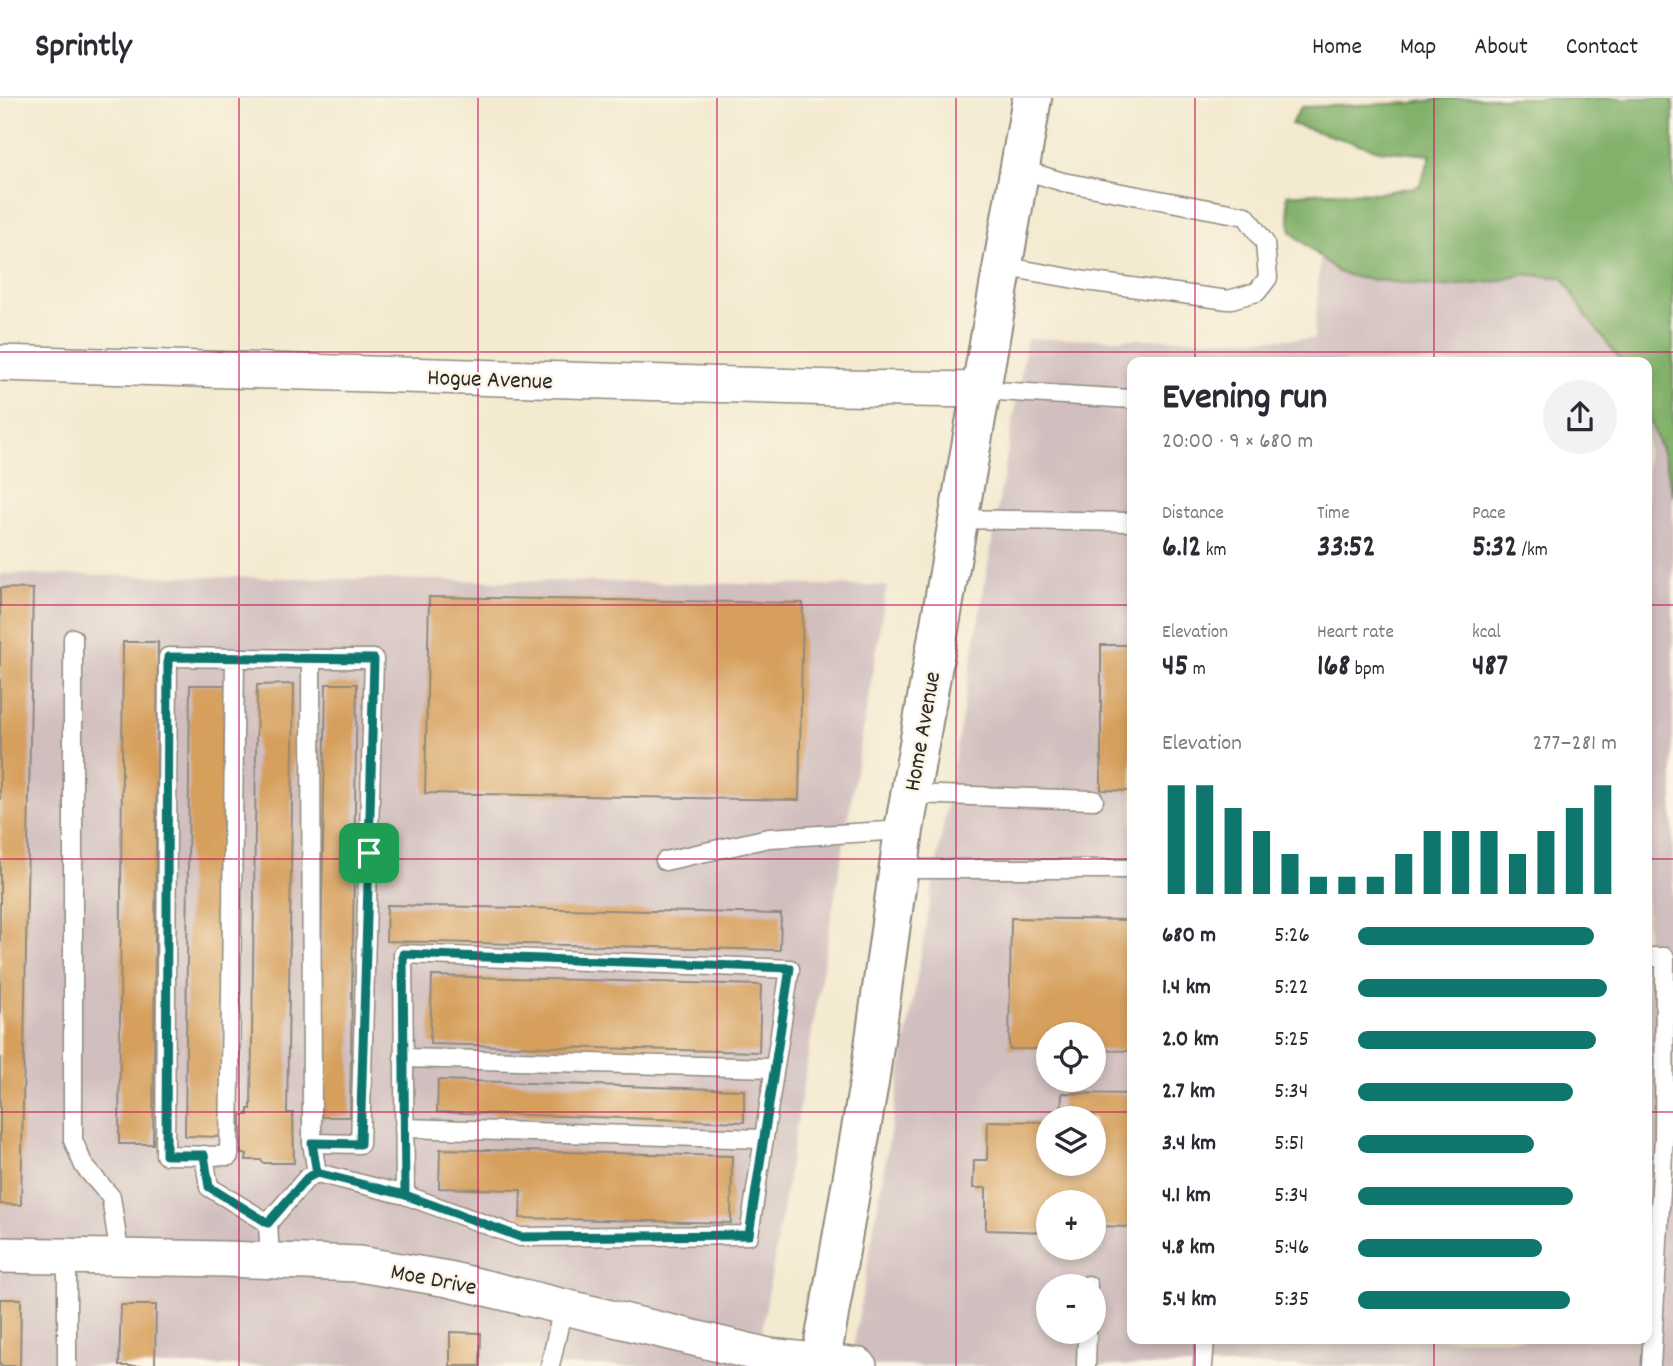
<!DOCTYPE html>
<meta charset="utf-8">
<style>
body{margin:0;font-family:Dekko,sans-serif;background:#f2f2f3;color:#2b2b33;height:100vh;display:flex;flex-direction:column;font-size:26px;white-space:nowrap}
*{box-sizing:border-box;margin:0}
p{font-size:23px;color:#7c7c81}
.icon{flex:none;width:38px;height:38px;fill:none;stroke:currentColor;stroke-width:2;stroke-linecap:round;stroke-linejoin:round}
.map{position:relative;flex:1;overflow:hidden}
.panel{position:absolute;left:1127px;top:259px;width:525px;height:987px;display:flex;flex-direction:column;background:#fff;border-radius:14px;box-shadow:0 4px 10px #0003}
.panel>*{flex:none}
.tools{position:absolute;left:1036px;top:924px;display:grid;gap:14px}
.tools a{display:grid;place-items:center;width:70px;height:70px;border-radius:50%;background:#fff;box-shadow:0 4px 10px #0003;font-size:35px}
.pin{position:absolute;display:grid;place-items:center;width:60px;height:60px;color:#fff;margin:-30px;border-radius:14px;box-shadow:0 4px 10px #0006}
.round{display:grid;place-items:center;flex:none;width:74px;height:74px;border-radius:37px;background:#f2f2f3}
.headline{display:flex;align-items:center;justify-content:space-between;height:119px;padding:0 35px}
h1{font-size:38px;font-weight:800;line-height:52px}
.figures{display:grid;grid-template-columns:repeat(3,1fr);gap:10px;height:119px;padding:7px 35px}
.figures div{display:grid;align-content:center}
.figures b{font-size:30px;font-weight:800}
.figures small{font-size:19px;font-weight:400}
.figures p{font-size:19px}
.chart{height:196px;padding:14px 35px}
.chart p{display:flex;justify-content:space-between}
.chart svg{width:100%;height:126px;margin-top:7px;stroke:#0f766e;stroke-width:6}
ul{padding:0 35px;list-style:none;font-size:23px}
li{display:grid;grid-template-columns:112px 84px 1fr;align-items:center;height:52px}
li i{height:18px;border-radius:9px;background:#0f766e}
header{display:flex;align-items:center;gap:42px;box-sizing:border-box;height:98px;padding:0 35px;background:#fff;border-bottom:2px solid #e1e1e2}
header strong{font-size:33px}
nav{display:flex;gap:38px;margin-inline-start:auto;font-size:24px}
.map>svg:first-child{display:block}
.industrial{fill:#d1bfbf;fill-rule:evenodd}
.forest{fill:#82b16b;stroke:#566e4b;stroke-width:2}
.building{fill:#d69f5b}
.lines{fill:none;stroke-linecap:round;stroke-linejoin:round}
.service-casing{stroke:#8f8a7e;stroke-width:21}
.minor-casing{stroke:#8f8a7e;stroke-width:38}
.tertiary-casing{stroke:#8f8a7e;stroke-width:42}
.service{stroke:#fff;stroke-width:18}
.minor{stroke:#fff;stroke-width:35}
.tertiary{stroke:#fff;stroke-width:38}
.route-casing{stroke:#fff;stroke-width:14}
.route{stroke:#0f766e;stroke-width:9}
.grid{fill:none;stroke:#c2185b;stroke-width:2;stroke-opacity:0.55}
.labels{text-anchor:middle;stroke-width:5;stroke-linejoin:round;paint-order:stroke}
.street-label{font-size:24px;fill:#2b2b2b;stroke:#fcf5e5}
</style>
<header>
<strong>Sprintly</strong>
<nav><a>Home</a><a>Map</a><a>About</a><a>Contact</a></nav>
</header>
<div class="map">
<svg width="1673" height="1268" viewBox="0 0 1673 1268">
<rect width="100%" height="100%" fill="#fcf5e5"/>
<filter id="ink" filterUnits="userSpaceOnUse"><feTurbulence type="fractalNoise" baseFrequency=".0143" numOctaves="2"/><feDisplacementMap in="SourceGraphic" scale="14" xChannelSelector="R" yChannelSelector="G"/><feConvolveMatrix kernelMatrix="1 2 1 2 8 2 1 2 1" color-interpolation-filters="sRGB"/></filter>
<filter id="wash" filterUnits="userSpaceOnUse"><feTurbulence type="fractalNoise" baseFrequency=".00686" numOctaves="4" result="noise"/><feDisplacementMap in="SourceGraphic" scale="28" xChannelSelector="R" yChannelSelector="G"/><feGaussianBlur stdDeviation="1.57" result="paint"/><feColorMatrix in="noise" values="0 0 0 0 0 0 0 0 0 0 0 0 0 0 0 0 0 1.4 0 .05"/><feComposite in="paint" operator="in"/></filter>
<g filter="url(#wash)">
<rect width="100%" height="100%" fill="#f3ead0"/>
<g class="industrial">
<path d="M1322 140 1673 144V1268H850L1027 241H1314ZM1132 264H1647V1241H1132ZM1048 936H1094V982H1048ZM1048 1020H1094V1066H1048ZM1048 1104H1094V1150H1048ZM1048 1188H1094V1234H1048Z"/>
<path d="M0 476 887 488 756 1268H0Z"/>
</g>
<path class="forest" d="M1448 0H1673V397L1666 366 1647 314V264H1622L1587 219 1563 180 1525 176 1495 184 1439 189 1359 180 1338 174 1291 134 1287 97 1328 94 1379 95 1419 88 1431 57 1379 52 1291 26 1301 9 1413 5Z"/>
<g id="blocks">
<g class="building">
<path d="M0 490 33 491 21 1107 0 1106Z"/>
<path d="M429 499 803 505 799 702 425 695Z"/>
<path d="M123 544H158L153 1046H119Z"/>
<path d="M1101 547H1132V693L1101 692Z"/>
<path d="M294 586 287 1015H293L294 1065H263L261 1062H246L247 1056H241V1017H248V1011H251L257 587Z"/>
<path d="M326 586H357L350 1019H318Z"/>
<path d="M190 587H225L221 1039 185 1038Z"/>
<path d="M387 807 781 816 780 852 386 843Z"/>
<path d="M1011 820 1132 822V953L1094 952V936H1048V951H1009Z"/>
<path d="M432 878 761 887 759 954 430 946Z"/>
<path d="M438 982 744 992V1024L437 1014Z"/>
<path d="M1062 995 1132 996V1129L1094 1128V1104H1048V1134L986 1132V1090H973L974 1062H987L988 1023 1048 1024V1066H1094V1020H1061Z"/>
<path d="M440 1051 732 1058 731 1125 520 1120 521 1092 439 1090Z"/>
<path d="M0 1201H21L20 1268H0Z"/>
<path d="M121 1207H156L155 1268H119Z"/>
<path d="M450 1234 481 1235 480 1268H450Z"/>
</g>
</g>
</g>
<g filter="url(#ink)">
<use href="#blocks" fill-opacity="0" stroke="#8f8a7e" stroke-width="2"/>
<g class="lines">
<g class="service-casing">
<g id="service">
<path d="M1002 168 1086 183 1228 202 1257 194 1268 180 1265 145 1246 118 1063 84 1020 71"/>
<path d="M980 292 1132 301"/>
<path d="M957 421 1132 424"/>
<path d="M73 540V1042L84 1068 111 1099 120 1160"/>
<path d="M235 560 229 1058 165 1057 168 559 311 561 312 1045 317 1075"/>
<path d="M311 561H374L360 1046 312 1045"/>
<path d="M910 696 1094 702"/>
<path d="M665 763 769 740 904 732"/>
<path d="M898 771H1132"/>
<path d="M1647 859H1665L1664 1038 1651 1268"/>
<path d="M403 960 774 970"/>
<path d="M404 1030 764 1041"/>
<path d="M204 1057 209 1089 268 1125"/>
<path d="M67 1159V1268"/>
<path d="M270 1162 268 1125 307 1080 317 1075 405 1097 520 1139 749 1137 790 871 403 856 405 1097"/>
<path d="M1088 1188V1187"/>
<path d="M550 1268 563 1209"/>
<path d="M1086 1268 1087 1234"/>
<path d="M1203 1268 1205 1241"/>
</g>
</g>
<g class="minor-casing">
<g id="minor">
<path d="M0 265 838 290 980 292"/>
<path d="M0 1157 225 1161 359 1166 448 1181 769 1258 859 1268"/>
</g>
</g>
<g class="tertiary-casing">
<path id="tertiary" d="M820 1268 869 985 904 732 1032 0"/>
</g>
<use href="#service" class="service"/>
<use href="#minor" class="minor"/>
<use href="#tertiary" class="tertiary"/>
</g>
</g>
<g class="lines" filter="url(#ink)">
<g class="route-casing">
<path id="route" d="M369 755 374 561 168 559 166 1057H204L209 1089 268 1125 307 1080 317 1075 405 1097 520 1139 749 1137 790 870 403 856 405 1097 317 1075 312 1045 360 1046 369 755"/>
</g>
<use href="#route" class="route"/>
</g>
<path class="grid" d="M239 0V1268M478 0V1268M717 0V1268M956 0V1268M1195 0V264M1434 0V264M0 254H1673M0 507H1132M1647 507H1673M0 761H1132M1647 761H1673M0 1014H1132M1647 1014H1673M1195 1241V1268M1434 1241V1268"/>
<g class="labels">
<g class="street-label">
<text transform="translate(490 280) rotate(2)" y="8">Hogue Avenue</text>
<text transform="translate(921 633) rotate(-80)" y="8">Home Avenue</text>
<text transform="translate(434 1180) rotate(11)" y="8">Moe Drive</text>
</g>
</g>
</svg>
<div class="tools">
<a><svg class="icon" aria-label="locate" viewBox="0 0 24 24"><circle cx="12" cy="12" r="6"/><path d="M12 2v4M12 18v4M2 12h4M18 12h4"/></svg></a>
<a><svg class="icon" aria-label="layers" viewBox="0 0 24 24"><path d="M12 4l9 5-9 5-9-5zM3 14l9 5 9-5"/></svg></a>
<a>+</a>
<a>−</a>
</div>
<div class="pin" style="left:369px;top:755px;background:#1e9e55"><svg class="icon" aria-label="arrive" viewBox="0 0 24 24"><path d="M6 21V4h12l-3 4 3 4H6"/></svg></div>
<section class="panel">
<div class="headline"><div><h1>Evening run</h1><p>20:00 · 9 × 680 m</p></div><a class="round"><svg class="icon" aria-label="share" viewBox="0 0 24 24"><path d="M12 15V3M7 8l5-5 5 5M5 13v7h14v-7"/></svg></a></div>
<div class="figures">
<div><p>Distance</p><b>6.12<small> km</small></b></div>
<div><p>Time</p><b>33:52</b></div>
<div><p>Pace</p><b>5:32<small> /km</small></b></div>
</div>
<div class="figures">
<div><p>Elevation</p><b>45<small> m</small></b></div>
<div><p>Heart rate</p><b>168<small> bpm</small></b></div>
<div><p>kcal</p><b>487</b></div>
</div>
<div class="chart"><p><span>Elevation</span>277–281 m</p>
<svg viewBox="0 0 160 44" preserveAspectRatio="none"><path d="M5 44V6M15 44V6M25 44V14M35 44V22M45 44V30M55 44V38M65 44V38M75 44V38M85 44V30M95 44V22M105 44V22M115 44V22M125 44V30M135 44V22M145 44V14M155 44V6"/></svg>
</div>
<ul>
<li><b>680 m</b>5:26<i style="width:91%"></i></li>
<li><b>1.4 km</b>5:22<i style="width:96%"></i></li>
<li><b>2.0 km</b>5:25<i style="width:92%"></i></li>
<li><b>2.7 km</b>5:34<i style="width:83%"></i></li>
<li><b>3.4 km</b>5:51<i style="width:68%"></i></li>
<li><b>4.1 km</b>5:34<i style="width:83%"></i></li>
<li><b>4.8 km</b>5:46<i style="width:71%"></i></li>
<li><b>5.4 km</b>5:35<i style="width:82%"></i></li>
</ul>
</section>
</div>
